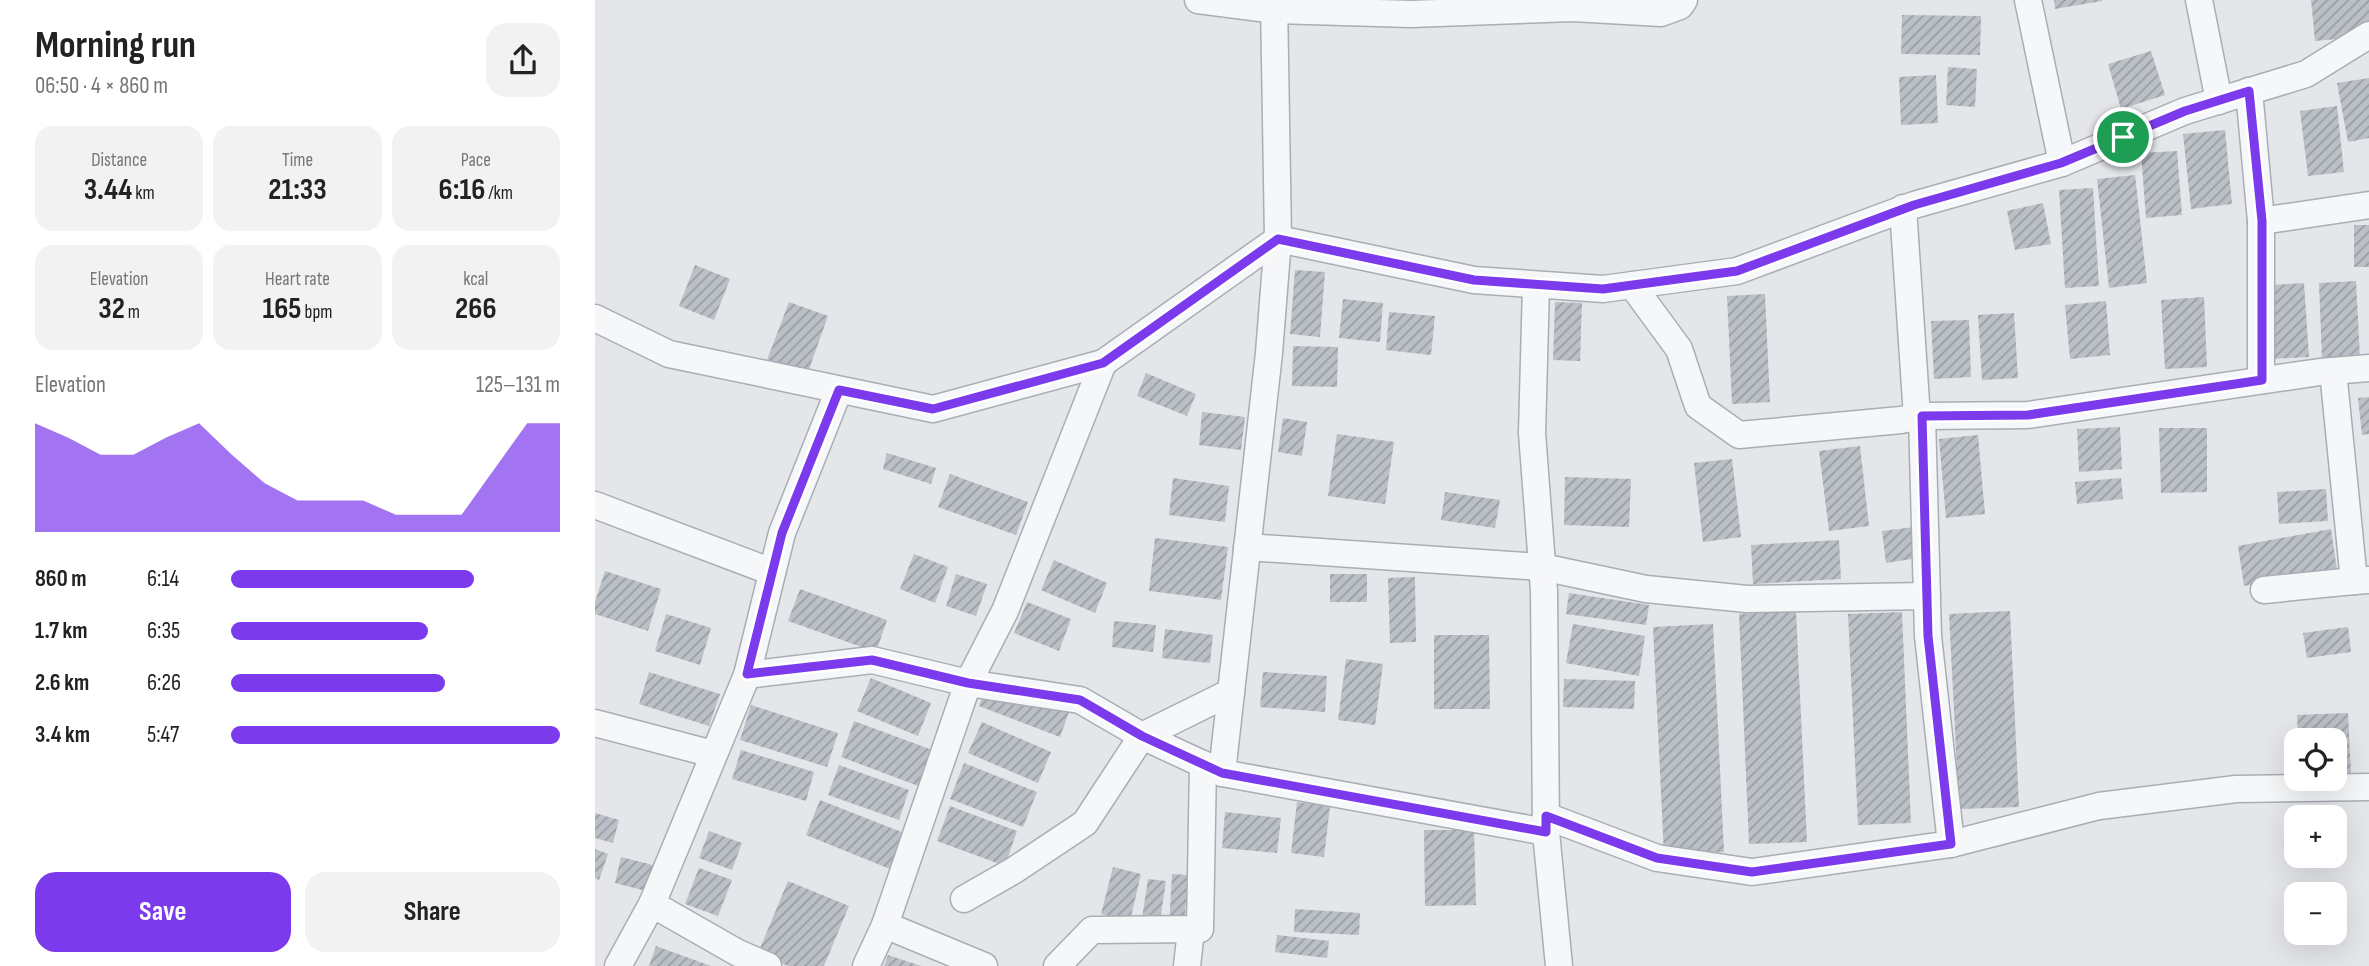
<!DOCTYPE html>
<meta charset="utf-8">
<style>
body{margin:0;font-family:"Sofia Sans Condensed",sans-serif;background:#f2f2f2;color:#222;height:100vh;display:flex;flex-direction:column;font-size:26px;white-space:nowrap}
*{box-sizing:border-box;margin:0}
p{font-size:23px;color:#767676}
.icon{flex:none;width:38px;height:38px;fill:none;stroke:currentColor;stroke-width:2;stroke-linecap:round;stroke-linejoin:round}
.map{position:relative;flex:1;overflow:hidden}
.drawer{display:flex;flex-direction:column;background:#fff;width:595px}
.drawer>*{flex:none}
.buttons{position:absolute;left:1689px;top:728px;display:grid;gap:14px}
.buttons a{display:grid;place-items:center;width:63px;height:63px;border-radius:14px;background:#fff;box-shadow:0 7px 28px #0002;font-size:35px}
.pin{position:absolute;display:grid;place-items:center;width:60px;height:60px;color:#fff;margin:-30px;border:4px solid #fff;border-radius:50%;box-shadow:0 2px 7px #0007}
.round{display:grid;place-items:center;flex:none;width:74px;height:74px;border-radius:21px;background:#f2f2f2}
.summary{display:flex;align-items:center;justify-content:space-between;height:119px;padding:0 35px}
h1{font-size:38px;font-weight:700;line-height:52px}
.metrics{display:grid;grid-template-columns:repeat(3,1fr);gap:10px;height:119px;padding:7px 35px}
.metrics div{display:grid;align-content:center;border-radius:18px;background:#f2f2f2;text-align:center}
.metrics b{font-size:30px;font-weight:700}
.metrics small{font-size:19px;font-weight:400}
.metrics p{font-size:19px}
.chart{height:196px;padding:14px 35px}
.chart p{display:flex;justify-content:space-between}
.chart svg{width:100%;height:126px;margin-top:7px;fill:#7c3aed;opacity:.7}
.button{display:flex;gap:14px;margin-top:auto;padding:14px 35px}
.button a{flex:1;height:80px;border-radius:21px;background:#7c3aed;color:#fff;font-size:28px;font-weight:700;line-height:80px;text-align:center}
.button a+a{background:#f2f2f2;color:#222}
ul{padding:0 35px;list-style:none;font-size:23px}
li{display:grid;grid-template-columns:112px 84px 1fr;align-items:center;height:52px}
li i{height:18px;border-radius:9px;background:#7c3aed}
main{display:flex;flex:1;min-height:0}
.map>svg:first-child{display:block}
.building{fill:url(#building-hatch)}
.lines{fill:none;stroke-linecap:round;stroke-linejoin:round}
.minor-casing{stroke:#a9adb4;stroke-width:29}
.minor{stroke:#f6f7f9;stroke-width:26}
.route-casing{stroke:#fff;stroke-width:14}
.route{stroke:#7c3aed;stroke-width:9}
</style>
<main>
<section class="drawer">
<div class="summary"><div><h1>Morning run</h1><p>06:50 · 4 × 860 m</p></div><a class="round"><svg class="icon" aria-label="share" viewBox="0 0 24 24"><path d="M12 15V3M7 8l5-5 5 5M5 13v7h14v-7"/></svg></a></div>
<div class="metrics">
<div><p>Distance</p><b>3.44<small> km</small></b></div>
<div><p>Time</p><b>21:33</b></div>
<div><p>Pace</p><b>6:16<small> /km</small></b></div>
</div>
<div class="metrics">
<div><p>Elevation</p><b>32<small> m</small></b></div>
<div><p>Heart rate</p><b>165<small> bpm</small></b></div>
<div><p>kcal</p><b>266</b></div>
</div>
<div class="chart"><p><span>Elevation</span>125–131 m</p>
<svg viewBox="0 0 160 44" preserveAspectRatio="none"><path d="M0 44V6L10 11L20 17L30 17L40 11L50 6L60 17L70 27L80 33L90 33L100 33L110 38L120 38L130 38L140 22L150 6L160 6V44z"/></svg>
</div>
<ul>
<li><b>860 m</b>6:14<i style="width:74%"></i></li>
<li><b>1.7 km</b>6:35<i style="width:60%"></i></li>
<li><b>2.6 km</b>6:26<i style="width:65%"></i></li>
<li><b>3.4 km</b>5:47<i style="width:100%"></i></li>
</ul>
<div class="button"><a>Save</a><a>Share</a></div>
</section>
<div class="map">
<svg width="1774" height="966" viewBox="0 0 1774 966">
<defs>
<pattern id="building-hatch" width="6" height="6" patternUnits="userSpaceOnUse" patternTransform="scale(1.75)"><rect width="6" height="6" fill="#bbc0c7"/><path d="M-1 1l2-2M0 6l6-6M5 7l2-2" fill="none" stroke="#989da3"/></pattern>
</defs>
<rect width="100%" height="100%" fill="#e4e6ea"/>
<g class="building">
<path d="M1459 0H1507V1L1460 9Z"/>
<path d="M1716 0H1774V36L1720 41Z"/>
<path d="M1307 15 1386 16 1385 55 1306 54Z"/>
<path d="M1556 51 1570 95 1526 109 1513 64Z"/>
<path d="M1353 67 1382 69 1380 107 1351 105Z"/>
<path d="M1341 75 1343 123 1306 125 1304 77Z"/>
<path d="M1774 78V138L1753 142 1742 83Z"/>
<path d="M1742 106 1749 172 1713 176 1705 111Z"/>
<path d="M1630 130 1637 204 1596 209 1588 134Z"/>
<path d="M1582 151 1587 215 1551 218 1546 153Z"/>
<path d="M1540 175 1552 283 1514 288 1502 179Z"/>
<path d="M1498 188 1504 286 1470 288 1464 190Z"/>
<path d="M1448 203 1456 244 1420 250 1412 211Z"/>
<rect x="1759" y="225" width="15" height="42"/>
<path d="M100 265 135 279 119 320 84 306Z"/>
<path d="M700 270 730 272 725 337 695 334Z"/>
<path d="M1761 281 1765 358 1727 360 1724 283Z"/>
<path d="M1709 283 1714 357 1676 359 1673 285Z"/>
<path d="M1170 294 1175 402 1137 404 1132 296Z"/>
<path d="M1609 297 1612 367 1570 369 1566 300Z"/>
<path d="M748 299 788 303 785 342 744 338Z"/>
<path d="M1511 301 1515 355 1475 359 1470 305Z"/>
<path d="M194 302 233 316 212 375 172 360Z"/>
<path d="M960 302 987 303 985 361 958 360Z"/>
<path d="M794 312 840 316 836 355 791 350Z"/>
<path d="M1419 313 1423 378 1387 380 1383 315Z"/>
<path d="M1374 320 1376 377 1339 379 1336 321Z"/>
<path d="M698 346 743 347 742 387 697 386Z"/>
<path d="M551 373 601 394 592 416 542 396Z"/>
<path d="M1774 397V434L1767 435 1763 398Z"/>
<path d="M607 412 650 417 646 450 604 445Z"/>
<path d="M688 418 712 422 707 456 683 452Z"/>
<path d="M1525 427 1527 469 1484 472 1482 429Z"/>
<path d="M1564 428H1612V492L1566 493Z"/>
<path d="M742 434 799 442 790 504 733 496Z"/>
<path d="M1383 435 1390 514 1351 518 1344 439Z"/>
<path d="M1265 446 1274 526 1234 531 1224 451Z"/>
<path d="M292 453 341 468 336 484 288 469Z"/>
<path d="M1137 459 1146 537 1108 542 1099 463Z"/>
<path d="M355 474 433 502 421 535 343 507Z"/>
<path d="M970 477 1036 479 1034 527 969 525Z"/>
<path d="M578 478 634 486 630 522 574 515Z"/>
<path d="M1526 478 1528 499 1482 504 1480 482Z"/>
<path d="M1731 489 1733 521 1684 524 1682 492Z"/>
<path d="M850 492 905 500 900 528 846 520Z"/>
<path d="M1319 527 1323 558 1291 563 1287 531Z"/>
<path d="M1736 529 1742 570 1649 586 1643 546Z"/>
<path d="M560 538 633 547 626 600 554 591Z"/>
<path d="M1244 540 1246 579 1158 584 1156 545Z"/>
<path d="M319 554 353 567 340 603 305 589Z"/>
<path d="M459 560 512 583 500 613 446 590Z"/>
<path d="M10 571 66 589 53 631 0 614V602Z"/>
<path d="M361 574 392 584 381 616 351 606Z"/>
<rect x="735" y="574" width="37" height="28"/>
<path d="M820 577 821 642 795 643 793 578Z"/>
<path d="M205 589 292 620 281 652 193 621Z"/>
<path d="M974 593 1054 605 1051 625 971 614Z"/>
<path d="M432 602 476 619 464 651 419 633Z"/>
<path d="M1201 611 1212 842 1154 844 1144 614Z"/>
<path d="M1415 611 1424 807 1364 809 1354 614Z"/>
<path d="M1307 612 1316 823 1263 825 1253 614Z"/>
<path d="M71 614 116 628 105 665 60 651Z"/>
<path d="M519 621 561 625 558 652 517 647Z"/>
<path d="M978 624 1050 636 1044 676 971 663Z"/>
<path d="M1118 624 1129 852 1069 855 1058 627Z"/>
<path d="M1753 627 1756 652 1712 658 1708 633Z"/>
<path d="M570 629 618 635 615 663 567 658Z"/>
<path d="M839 635H894L895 709H839Z"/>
<path d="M751 659 788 664 780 725 743 720Z"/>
<path d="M54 672 125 694 114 726 44 704Z"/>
<path d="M668 672 732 676 730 712 665 707Z"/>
<path d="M276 678 336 703 323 736 262 711Z"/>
<path d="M394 678 475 709 465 737 384 706Z"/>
<path d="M969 679 1040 681 1039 709 968 707Z"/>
<path d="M156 705 243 733 232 767 145 740Z"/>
<path d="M1753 713 1756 774 1740 775V740H1703L1702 715Z"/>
<path d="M259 721 340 751 326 787 246 757Z"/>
<path d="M387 722 456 752 443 783 373 753Z"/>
<path d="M146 750 219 772 211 801 137 779Z"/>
<path d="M369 763 442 792 428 827 355 799Z"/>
<path d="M244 765 314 790 304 820 233 795Z"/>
<path d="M225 800 309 833 295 869 211 835Z"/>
<path d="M702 802 735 806 729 857 696 853Z"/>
<path d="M355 806 422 831 410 866 342 841Z"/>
<path d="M630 812 686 818 682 853 627 848Z"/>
<path d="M0 813 24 820 18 843 0 838Z"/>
<path d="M829 830H879L881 905 830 906Z"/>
<path d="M114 831 147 843 137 870 104 858Z"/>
<path d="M0 849 13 854 4 880 0 878Z"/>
<path d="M26 857 62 866 55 892 20 883Z"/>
<path d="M518 867 546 874 535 921 506 914Z"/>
<path d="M104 868 137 880 123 916 90 904Z"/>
<path d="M577 874 593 875 589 928 574 927Z"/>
<path d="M553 879 571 881 564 928 546 925Z"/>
<path d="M193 881 254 906 229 966H193L163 953Z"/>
<path d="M700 909 765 913 764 935 699 932Z"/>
<path d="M682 935 734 941 732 958 680 952Z"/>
<path d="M61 946 116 966H54Z"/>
<path d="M293 955 326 966H289Z"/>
</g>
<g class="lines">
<g class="minor-casing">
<g id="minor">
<path d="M603 0 680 10 816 14 978 8 1066 13 1085 6 1089 0"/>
<path d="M679 0 683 239 674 353 627 773 951 832"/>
<path d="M1604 0 1624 101"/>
<path d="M1654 91 1666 221 1774 205"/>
<path d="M1467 163 1590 111 1711 74 1774 35"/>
<path d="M1308 208 1322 417"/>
<path d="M941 285 937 433 949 591 951 832 964 966"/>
<path d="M1037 285 1084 349 1103 406 1144 435 1306 420 1327 416 1433 415 1725 372 1774 368"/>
<path d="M0 318 74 354 338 409 508 363 683 239 879 280 1008 289 1142 271 1319 205 1467 163 1433 0"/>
<path d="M508 363 410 611 373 683 485 700 547 736 636 692"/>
<path d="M1738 371 1759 581 1774 580"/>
<path d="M1666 380V221"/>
<path d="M1327 416 1333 636 1356 844"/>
<path d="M0 505 177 572"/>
<path d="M652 547 947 567 1051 589 1152 599 1332 596"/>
<path d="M1669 590 1759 581"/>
<path d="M152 675 277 660 373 683 290 925 271 966"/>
<path d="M0 723 118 754"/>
<path d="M951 816 1062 858 1157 872 1356 844 1504 806 1641 789 1774 787"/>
<path d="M369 899 418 871 490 823 547 736 627 773"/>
<path d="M57 904 152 675 187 533 244 390"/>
<path d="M290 925 389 966"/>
<path d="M23 966 57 904 143 953 173 966"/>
<path d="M462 966 497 930 605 929 608 764"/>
<path d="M592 966 596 930"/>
</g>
</g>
<use href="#minor" class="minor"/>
</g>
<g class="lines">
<g class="route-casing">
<path id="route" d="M1654 91 1667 221V380L1433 415 1327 416 1333 636 1356 844 1157 872 1062 858 951 816V832L627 773 547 736 485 700 373 683 277 660 152 674 187 533 244 390 338 409 508 363 683 239 879 280 1008 289 1142 271 1319 205 1466 163 1590 111Z"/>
</g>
<use href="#route" class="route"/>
</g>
</svg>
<div class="buttons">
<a><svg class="icon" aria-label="locate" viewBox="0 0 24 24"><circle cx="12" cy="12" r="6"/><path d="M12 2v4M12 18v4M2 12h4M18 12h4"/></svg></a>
<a>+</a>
<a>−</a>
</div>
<div class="pin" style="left:1528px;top:137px;background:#1e9e55"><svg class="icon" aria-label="arrive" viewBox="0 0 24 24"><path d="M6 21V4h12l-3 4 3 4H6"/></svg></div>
</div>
</main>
